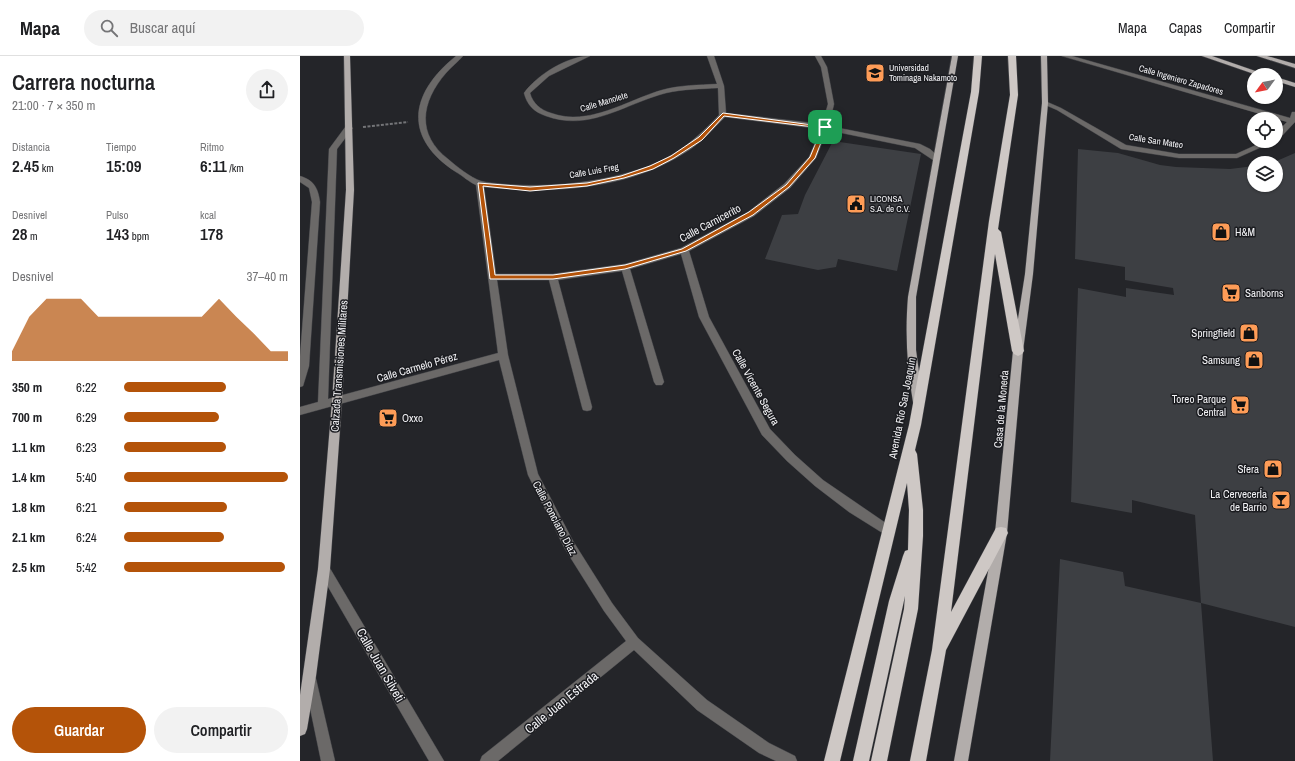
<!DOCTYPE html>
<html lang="es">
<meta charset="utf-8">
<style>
body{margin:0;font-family:"Archivo Narrow",sans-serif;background:#f2f2f2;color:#202124;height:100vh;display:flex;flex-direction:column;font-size:15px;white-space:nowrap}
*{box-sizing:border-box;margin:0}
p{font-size:13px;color:#757577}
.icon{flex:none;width:22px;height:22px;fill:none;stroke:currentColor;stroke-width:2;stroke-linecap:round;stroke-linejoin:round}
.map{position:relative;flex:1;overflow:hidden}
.drawer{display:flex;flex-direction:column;background:#fff;width:300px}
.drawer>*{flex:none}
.needle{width:26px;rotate:238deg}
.buttons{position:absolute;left:947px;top:12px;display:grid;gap:8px}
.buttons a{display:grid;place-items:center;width:36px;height:36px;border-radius:50%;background:#fff;box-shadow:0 1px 3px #0004;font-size:20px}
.pin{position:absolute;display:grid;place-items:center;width:34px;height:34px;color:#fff;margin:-17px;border-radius:8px;box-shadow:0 2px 6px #0006}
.round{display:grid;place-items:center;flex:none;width:42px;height:42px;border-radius:21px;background:#f2f2f2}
.summary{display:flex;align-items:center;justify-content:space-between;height:68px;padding:0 12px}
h1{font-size:22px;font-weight:600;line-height:30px}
.metrics{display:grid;grid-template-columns:repeat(3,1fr);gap:6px;height:68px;padding:4px 12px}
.metrics div{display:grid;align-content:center}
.metrics b{font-size:17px;font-weight:600}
.metrics small{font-size:11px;font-weight:400}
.metrics p{font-size:11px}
.chart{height:112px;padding:8px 12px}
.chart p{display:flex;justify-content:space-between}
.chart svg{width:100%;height:72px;margin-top:4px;fill:#b45309;opacity:.7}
.primary-button{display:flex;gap:8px;margin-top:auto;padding:8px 12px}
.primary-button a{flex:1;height:46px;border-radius:24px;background:#b45309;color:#fff;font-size:16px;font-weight:600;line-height:46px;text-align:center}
.primary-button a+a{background:#f2f2f2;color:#202124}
ul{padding:0 12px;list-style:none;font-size:13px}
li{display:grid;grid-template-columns:64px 48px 1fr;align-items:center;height:30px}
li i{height:10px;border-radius:5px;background:#b45309}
header{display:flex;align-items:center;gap:24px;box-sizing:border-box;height:56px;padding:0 20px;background:#fff;border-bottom:1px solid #e0e0e0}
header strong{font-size:19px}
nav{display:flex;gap:22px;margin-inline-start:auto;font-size:14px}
.search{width:280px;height:36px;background:#f2f2f2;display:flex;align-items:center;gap:10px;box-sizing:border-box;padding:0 14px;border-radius:22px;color:#757577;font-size:15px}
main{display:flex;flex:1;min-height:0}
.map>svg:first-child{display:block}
.building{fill:#3d3f43}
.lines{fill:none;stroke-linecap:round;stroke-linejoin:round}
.minor-casing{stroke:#414246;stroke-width:1}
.major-casing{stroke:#414246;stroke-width:1}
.highway-casing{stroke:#414246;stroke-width:1}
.path{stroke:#737477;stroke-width:2;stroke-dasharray:3 1.5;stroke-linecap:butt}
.minor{fill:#6b6968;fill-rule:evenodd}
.major{fill:#b2adab;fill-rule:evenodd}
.highway{fill:#cec8c5;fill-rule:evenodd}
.route{fill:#b45309;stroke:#fff;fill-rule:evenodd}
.labels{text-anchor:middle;stroke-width:3;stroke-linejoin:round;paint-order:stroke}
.far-poi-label{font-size:9px;fill:#f2f2f5;stroke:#1b1c20;text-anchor:start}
.far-street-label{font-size:9px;fill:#f2f2f5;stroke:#1b1c20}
.street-label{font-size:11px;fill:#f2f2f5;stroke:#1b1c20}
.poi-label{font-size:11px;fill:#f2f2f5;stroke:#1b1c20;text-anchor:end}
.near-street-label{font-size:13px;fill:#f2f2f5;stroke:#1b1c20}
</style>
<header>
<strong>Mapa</strong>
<div class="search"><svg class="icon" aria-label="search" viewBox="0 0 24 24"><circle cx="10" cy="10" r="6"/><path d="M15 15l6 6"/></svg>Buscar aquí</div>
<nav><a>Mapa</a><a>Capas</a><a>Compartir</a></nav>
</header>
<main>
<section class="drawer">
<div class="summary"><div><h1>Carrera nocturna</h1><p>21:00 · 7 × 350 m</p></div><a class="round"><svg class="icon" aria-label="share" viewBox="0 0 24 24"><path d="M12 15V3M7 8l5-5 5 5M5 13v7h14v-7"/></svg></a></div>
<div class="metrics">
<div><p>Distancia</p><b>2.45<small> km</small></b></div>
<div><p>Tiempo</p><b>15:09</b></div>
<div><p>Ritmo</p><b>6:11<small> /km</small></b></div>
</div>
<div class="metrics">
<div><p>Desnivel</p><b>28<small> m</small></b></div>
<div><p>Pulso</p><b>143<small> bpm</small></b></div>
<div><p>kcal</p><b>178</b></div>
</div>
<div class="chart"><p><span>Desnivel</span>37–40 m</p>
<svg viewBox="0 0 160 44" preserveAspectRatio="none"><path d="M0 44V38L10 17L20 6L30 6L40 6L50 17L60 17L70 17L80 17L90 17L100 17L110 17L120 6L130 17L140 27L150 38L160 38V44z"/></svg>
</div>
<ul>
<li><b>350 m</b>6:22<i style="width:62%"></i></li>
<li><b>700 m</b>6:29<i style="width:58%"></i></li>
<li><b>1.1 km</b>6:23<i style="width:62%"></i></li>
<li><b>1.4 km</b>5:40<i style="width:100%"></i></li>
<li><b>1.8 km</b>6:21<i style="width:63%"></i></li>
<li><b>2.1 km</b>6:24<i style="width:61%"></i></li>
<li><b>2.5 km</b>5:42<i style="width:98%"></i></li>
</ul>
<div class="primary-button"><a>Guardar</a><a>Compartir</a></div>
</section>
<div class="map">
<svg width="995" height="705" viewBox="0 0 995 705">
<rect width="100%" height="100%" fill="#242529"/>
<g class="building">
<path d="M533 85 621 98 597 215 538 203 536 211 518 214 465 203 482 159 498 158 505 139Z"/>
<path d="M778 93 818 97 860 109 876 111 930 113 954 110V129H976V107H972L995 97V571L901 547 895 459 832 444V457L771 446 778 232 826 241V232L874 239 873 232 825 224V211L775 203Z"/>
<path d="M760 503 823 516 825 530 901 547 913 705H750Z"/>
</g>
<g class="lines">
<g class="minor-casing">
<g id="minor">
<path d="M156 0H163C158 6 151 11 146 17 121 46 116 78 148 103 156 110 171 122 181 125 188 127 196 127 202 128 249 132 301 127 346 111 378 99 396 83 419 59L418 32C401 33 383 33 366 37 324 48 290 76 246 60 234 56 227 49 224 37 237 19 267 0 290 0L249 20 230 37C233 48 241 54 251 57 289 71 327 44 362 34 380 29 399 29 417 28L407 0H414L424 30 426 57 522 68 528 48 521 11 515 0H521L527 11 534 48 529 70 620 88 630 93 640 102 636 104H633L615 92 527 74 516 102 490 132 454 160 389 195 409 261 470 373 495 399 523 424 593 472 595 476 593 480 589 481 549 456 515 430 487 405 462 379 399 261 381 198 330 213 364 326 362 329H356L354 326 322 215 258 224 292 351 291 354 287 355 283 354 282 351 249 224H197L208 299 238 418 273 485 312 547 338 582 407 644 469 687 495 700 497 705H476L459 697 397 654 334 594 198 705H180L182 700 326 585 304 555 265 493 228 419 199 304 0 359V351L18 346 29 93 46 70H49L53 72 37 93 28 343 198 297 176 129C169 126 163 120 156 116 102 81 110 37 156 0ZM425 61 521 73 509 101 484 128 448 156 381 192 325 208 253 218H196L184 131C251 138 328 134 386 96 401 87 412 74 425 61Z"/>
<path d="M762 0H772L990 62 992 56H995V66L979 83H976V77L987 66Z"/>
<path d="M745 45 761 52 826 89 879 98H936L965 85H975L937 102H879L821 93 757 54 743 48 742 47Z"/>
<path d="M0 120C14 124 18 132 20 146L9 310 3 330 0 331V300L12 146 9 132 0 126Z"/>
<path d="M24 507 28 509 144 705H129L20 517 18 513 20 509Z"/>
<path d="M10 617 14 619 16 623 35 705H21L4 623 6 619Z"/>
</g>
</g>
<g class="major-casing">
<g id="major">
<path d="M44 0H50L54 134 42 345 30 513 16 620 7 673 5 678 0 680V639L18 513 32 345 46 134Z"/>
<path d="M652 0H658L616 241V294L623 346 622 349 618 350 614 349 613 346C607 311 605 277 608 241Z"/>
<path d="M741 0H747L748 47 733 218 723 295 707 477 668 705H654L695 477 713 295 725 218 742 47Z"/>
<path d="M902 0H912L967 19H957Z"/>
<path d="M957 0H967L995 8V12Z"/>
<path d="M976 21 995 27V31L976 25Z"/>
</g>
</g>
<g class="highway-casing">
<g id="highway">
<path d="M674 0H682L679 36 621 369 615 394 617 398 623 454V480L618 553 587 705H571L604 553 605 540 569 705H553L589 545 603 500 605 495 608 494 609 454 607 427 540 705H524L609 369 671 36Z"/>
<path d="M708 0H716L718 39 698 173 701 176 724 295 722 298 718 300 714 298 712 295 695 198 651 556 696 472 701 471 706 472 708 477 646 594 626 705H610L632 594 689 165 710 39Z"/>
</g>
</g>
<path class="path" d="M63 71 108 66"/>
<use href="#minor" class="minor"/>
<use href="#major" class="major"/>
<use href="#highway" class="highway"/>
</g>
<path class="route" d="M423 57 527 71 515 102 489 131 453 159 386 195 325 213 253 223H190L178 127 230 131 287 127 321 120 350 110 371 100 399 81ZM424 60 522 72 510 101 486 129 449 156 382 193 325 209 253 219H195L183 130 230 135 287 130 324 122 353 113 374 102 402 84Z"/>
<defs>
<g id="university-square" transform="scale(1)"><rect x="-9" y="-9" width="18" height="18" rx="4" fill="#fe9c57" stroke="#1b1c20"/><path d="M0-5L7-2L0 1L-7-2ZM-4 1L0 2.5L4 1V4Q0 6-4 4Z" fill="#111"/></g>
<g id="civic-square" transform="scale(1)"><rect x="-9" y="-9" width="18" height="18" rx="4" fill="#fe9c57" stroke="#1b1c20"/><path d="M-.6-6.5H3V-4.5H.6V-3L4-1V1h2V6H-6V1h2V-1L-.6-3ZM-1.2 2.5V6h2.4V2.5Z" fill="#111"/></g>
<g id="shop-square" transform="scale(1)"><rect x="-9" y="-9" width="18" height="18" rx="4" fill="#fe9c57" stroke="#1b1c20"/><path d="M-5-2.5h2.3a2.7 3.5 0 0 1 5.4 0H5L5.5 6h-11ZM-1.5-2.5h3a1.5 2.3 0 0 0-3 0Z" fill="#111"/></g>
<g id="supermarket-square" transform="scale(1)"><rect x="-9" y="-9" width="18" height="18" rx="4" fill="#fe9c57" stroke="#1b1c20"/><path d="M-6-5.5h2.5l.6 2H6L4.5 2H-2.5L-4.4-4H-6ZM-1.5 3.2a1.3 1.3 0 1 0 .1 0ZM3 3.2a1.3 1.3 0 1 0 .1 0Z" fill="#111"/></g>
<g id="bar-square" transform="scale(1)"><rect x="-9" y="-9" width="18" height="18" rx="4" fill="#fe9c57" stroke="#1b1c20"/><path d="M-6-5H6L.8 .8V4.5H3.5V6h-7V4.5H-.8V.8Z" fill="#111"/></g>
</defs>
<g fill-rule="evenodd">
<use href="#university-square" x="575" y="17"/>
<use href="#civic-square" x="556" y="148"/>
<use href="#shop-square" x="921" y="176"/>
<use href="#supermarket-square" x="931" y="237"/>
<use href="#shop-square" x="949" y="277"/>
<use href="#shop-square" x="954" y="304"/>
<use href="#supermarket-square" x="940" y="349"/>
<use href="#supermarket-square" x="88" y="362"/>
<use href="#shop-square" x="973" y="413"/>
<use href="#bar-square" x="981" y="444"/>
</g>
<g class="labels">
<g class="far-poi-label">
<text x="589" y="15">Universidad<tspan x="589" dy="10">Tominaga Nakamoto</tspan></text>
<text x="570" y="146">LICONSA<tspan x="570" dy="10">S.A. de C.V.</tspan></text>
</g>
<g class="far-street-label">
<text transform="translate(881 24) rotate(16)" y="3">Calle Ingeniero Zapadores</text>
<text transform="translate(304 46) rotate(-17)" y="3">Calle Manolete</text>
<text transform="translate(856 85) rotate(9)" y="3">Calle San Mateo</text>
<text transform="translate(294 115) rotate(-10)" y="3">Calle Luis Freg</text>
</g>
<g class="street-label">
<text transform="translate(410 167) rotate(-28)" y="4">Calle Carnicerito</text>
<text transform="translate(39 310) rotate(-86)" y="4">Calzada Transmisiones Militares</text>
<text transform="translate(117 311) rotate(-16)" y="4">Calle Carmelo Pérez</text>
<text transform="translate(456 331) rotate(61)" y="4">Calle Vicente Segura</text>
<text transform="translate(602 352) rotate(-79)" y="4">Avenida Río San Joaquín</text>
<text transform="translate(701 353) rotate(-85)" y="4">Casa de la Moneda</text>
<text transform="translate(255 462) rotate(62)" y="4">Calle Ponciano Díaz</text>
</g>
<g class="poi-label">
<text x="935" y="180" text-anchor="start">H&amp;M</text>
<text x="945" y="241" text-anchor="start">Sanborns</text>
<text x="935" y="281">Springfield</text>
<text x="940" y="308">Samsung</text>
<text x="926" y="347">Toreo Parque<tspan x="926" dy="13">Central</tspan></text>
<text x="102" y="366" text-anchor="start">Oxxo</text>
<text x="959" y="417">Sfera</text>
<text x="967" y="442">La CervecerÍa<tspan x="967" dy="13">de Barrio</tspan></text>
</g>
<g class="near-street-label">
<text transform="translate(81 609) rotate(60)" y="5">Calle Juan Silveti</text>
<text transform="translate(261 646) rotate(-39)" y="5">Calle Juan Estrada</text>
</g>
</g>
</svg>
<div class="buttons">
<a><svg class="needle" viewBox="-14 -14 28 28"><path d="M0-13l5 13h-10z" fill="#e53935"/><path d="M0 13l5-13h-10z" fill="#757577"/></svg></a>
<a><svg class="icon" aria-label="locate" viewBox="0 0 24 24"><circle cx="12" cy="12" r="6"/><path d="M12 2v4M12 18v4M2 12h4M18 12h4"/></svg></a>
<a><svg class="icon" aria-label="layers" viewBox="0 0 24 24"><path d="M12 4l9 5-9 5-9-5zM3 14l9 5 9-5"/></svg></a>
</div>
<div class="pin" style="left:525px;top:71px;background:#1e9e55"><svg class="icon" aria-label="arrive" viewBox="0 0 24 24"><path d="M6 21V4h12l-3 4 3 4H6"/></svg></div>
</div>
</main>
